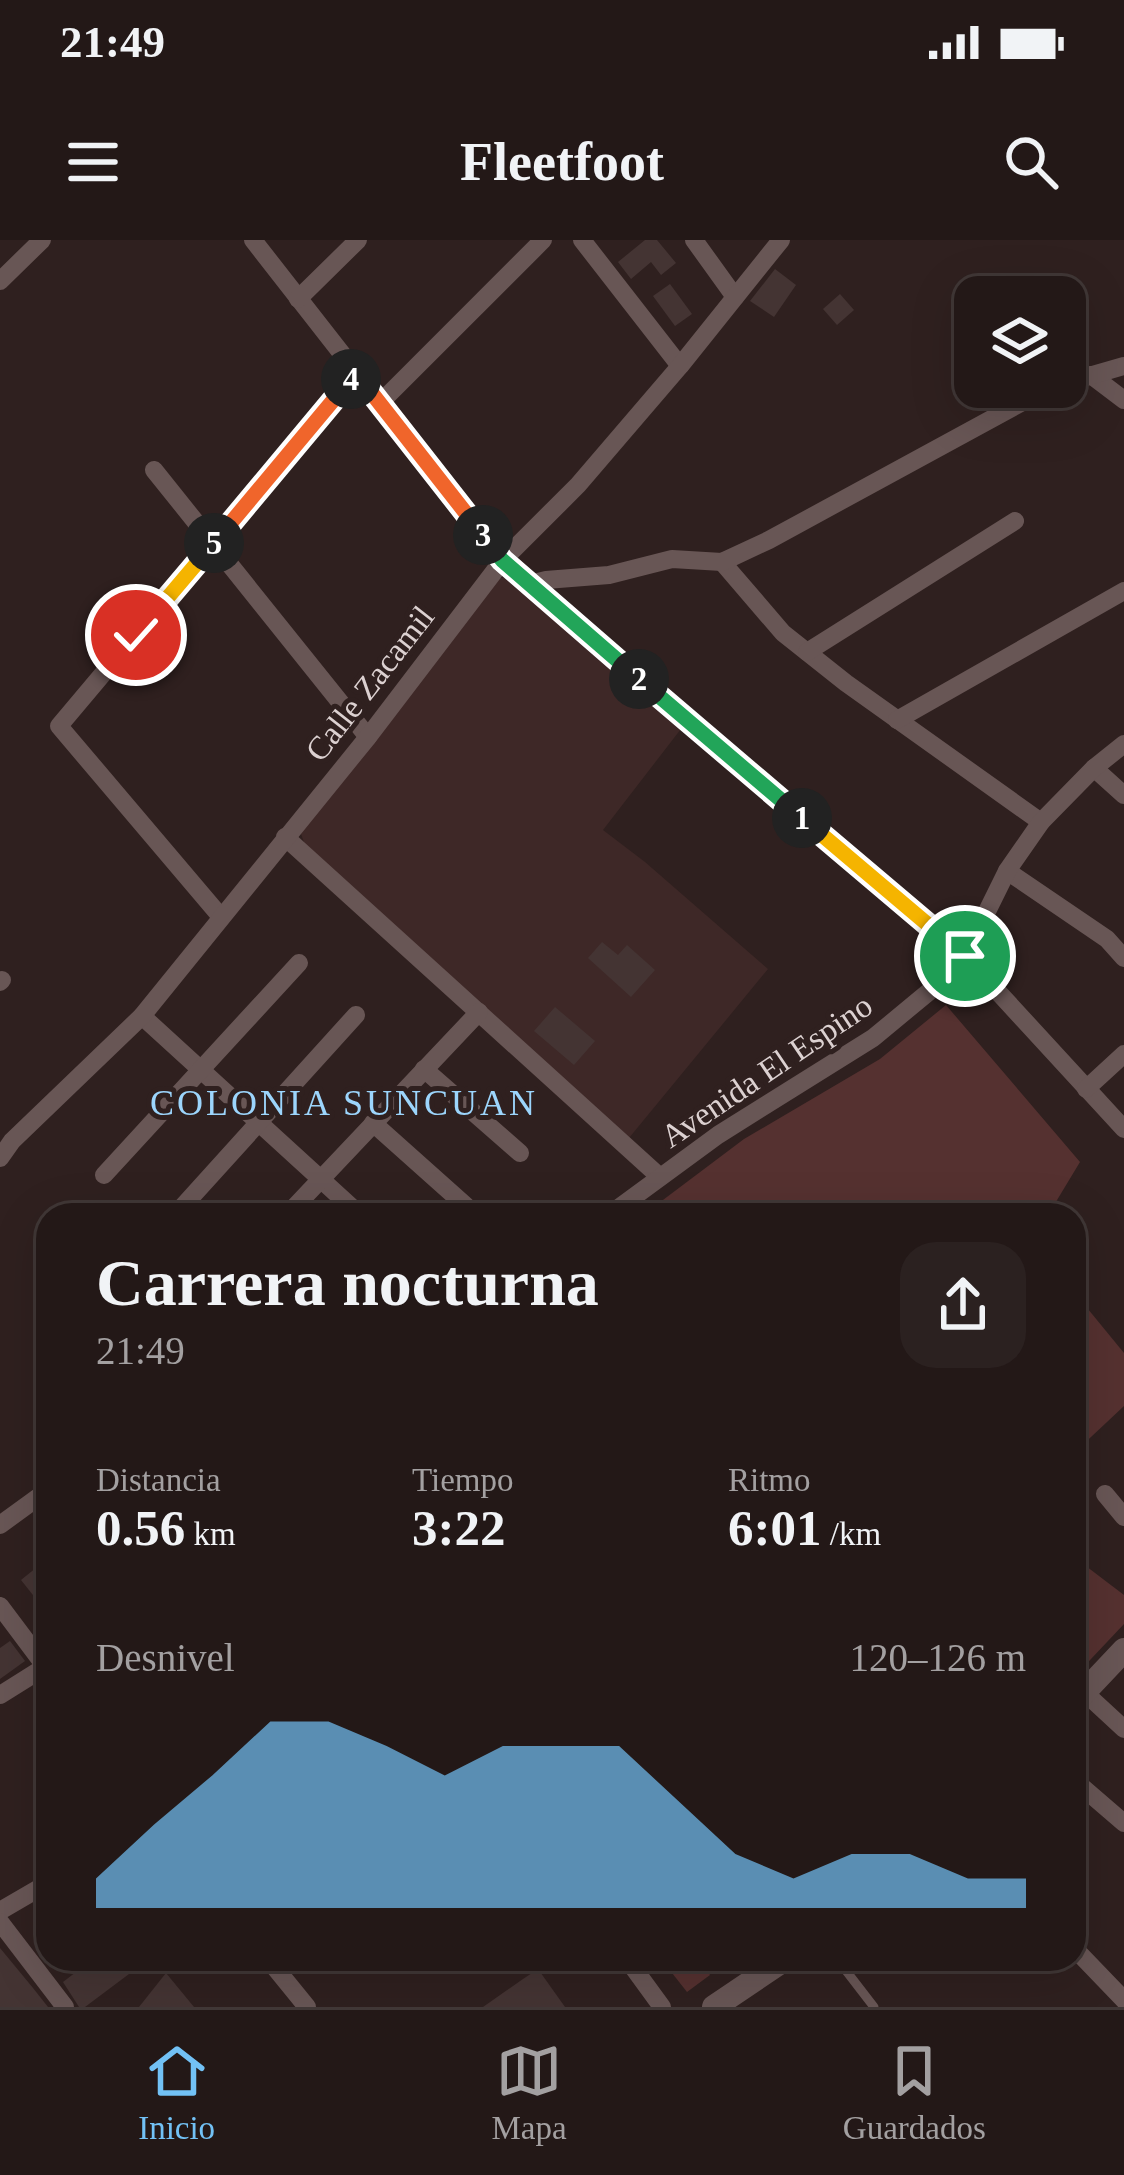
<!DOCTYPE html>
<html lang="es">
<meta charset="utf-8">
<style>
body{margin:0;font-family:"Times New Roman",serif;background:#2b2120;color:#f1f3f6;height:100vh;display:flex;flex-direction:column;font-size:45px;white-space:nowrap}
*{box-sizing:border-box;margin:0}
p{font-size:39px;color:#a3a0a1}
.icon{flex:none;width:66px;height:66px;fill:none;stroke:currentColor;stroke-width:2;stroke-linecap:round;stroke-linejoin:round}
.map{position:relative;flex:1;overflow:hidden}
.side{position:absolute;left:36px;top:963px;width:1050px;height:768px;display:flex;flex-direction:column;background:#231817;border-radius:36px;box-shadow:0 12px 48px #0002,0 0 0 3px #403736}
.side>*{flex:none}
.buttons{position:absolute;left:954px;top:36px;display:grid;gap:24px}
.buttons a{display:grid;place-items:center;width:132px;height:132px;border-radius:24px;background:#231817;box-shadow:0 12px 48px #0002,0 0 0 3px #403736;font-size:60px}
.pin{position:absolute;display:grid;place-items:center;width:102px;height:102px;color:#fff;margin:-51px;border:6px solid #fff;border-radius:50%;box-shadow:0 3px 12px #0007}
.km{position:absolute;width:60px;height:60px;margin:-30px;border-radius:50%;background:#222;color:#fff;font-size:33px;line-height:60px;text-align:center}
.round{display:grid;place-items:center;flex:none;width:126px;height:126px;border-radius:36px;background:#2b2120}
.head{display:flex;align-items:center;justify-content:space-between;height:204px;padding:0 60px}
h1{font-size:66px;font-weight:700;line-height:90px}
.figures{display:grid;grid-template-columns:repeat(3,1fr);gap:18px;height:204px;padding:12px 60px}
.figures div{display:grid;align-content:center}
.figures b{font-size:51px;font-weight:700}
.figures small{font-size:33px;font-weight:400}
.figures p{font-size:33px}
.chart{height:336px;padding:24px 60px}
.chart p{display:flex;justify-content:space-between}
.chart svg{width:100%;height:216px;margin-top:12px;fill:#72c1f5;opacity:.7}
.status{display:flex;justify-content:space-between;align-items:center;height:84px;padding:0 60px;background:#231817;direction:ltr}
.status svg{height:33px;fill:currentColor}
header{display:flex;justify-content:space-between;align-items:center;height:156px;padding:0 60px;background:#231817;font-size:54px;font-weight:700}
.dock{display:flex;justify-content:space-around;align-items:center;height:168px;border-top:3px solid #403736;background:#231817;font-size:33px;color:#a3a0a1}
.dock a{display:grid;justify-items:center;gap:6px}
.dock .on{color:#72c1f5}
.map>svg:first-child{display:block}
.built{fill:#3e2827}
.green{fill:#553130}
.building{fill:#443433}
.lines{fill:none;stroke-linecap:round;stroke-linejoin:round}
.lane{stroke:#685655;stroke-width:9}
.street{stroke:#685655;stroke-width:18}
.secondary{stroke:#685655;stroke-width:24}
.split-1-casing{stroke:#fff;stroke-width:24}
.split-2-casing{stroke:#fff;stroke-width:24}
.split-3-casing{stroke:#fff;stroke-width:24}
.split-4-casing{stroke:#fff;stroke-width:24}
.split-5-casing{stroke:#fff;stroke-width:24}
.split-6-casing{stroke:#fff;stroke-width:24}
.split-1{stroke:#f5b400;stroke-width:15}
.split-2{stroke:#22a559;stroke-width:15}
.split-3{stroke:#22a559;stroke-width:15}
.split-4{stroke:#f0652b;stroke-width:15}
.split-5{stroke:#f0652b;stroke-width:15}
.split-6{stroke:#f5b400;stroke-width:15}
.labels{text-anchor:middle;stroke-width:10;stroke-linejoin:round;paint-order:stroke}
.street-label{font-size:33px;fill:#dcd1d1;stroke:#2f201f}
.neighbourhood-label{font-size:36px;letter-spacing:3px;fill:#9cd5fc;stroke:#2f201f}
</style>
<div class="status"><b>21:49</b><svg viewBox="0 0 49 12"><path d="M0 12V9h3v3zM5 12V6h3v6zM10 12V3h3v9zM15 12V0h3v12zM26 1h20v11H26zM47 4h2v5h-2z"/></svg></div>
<header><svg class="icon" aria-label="menu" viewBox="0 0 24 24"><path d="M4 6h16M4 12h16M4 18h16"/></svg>Fleetfoot<svg class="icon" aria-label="search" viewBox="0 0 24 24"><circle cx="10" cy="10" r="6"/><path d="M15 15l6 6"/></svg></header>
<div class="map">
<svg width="1124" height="1767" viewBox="0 0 1124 1767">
<rect width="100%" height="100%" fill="#2f201f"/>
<path class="built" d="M514 337 684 485 603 590 645 622 768 729 629 898 305 605 300 591 500 338Z"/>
<g class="green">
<path d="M946 765 1080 922 1048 975H643L744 899 880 819Z"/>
<path d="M1074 1052 1124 1113V1166L1074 1213Z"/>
<path d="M1074 1317 1124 1355V1384L1074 1437Z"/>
<path d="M661 1719H700L710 1735 687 1752Z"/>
</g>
<g class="building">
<path d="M645 0H657L676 23 661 35 651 22 631 39 618 22Z"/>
<path d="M775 29 796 45 774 77 750 61Z"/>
<path d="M670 44 692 74 675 86 653 56Z"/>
<path d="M840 54 854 70 837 85 823 69Z"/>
<path d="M602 702 618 715 627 705 655 730 631 757 588 718Z"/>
<path d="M555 767 595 801 574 825 534 791Z"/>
<path d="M42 1323 48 1331V1374L21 1340Z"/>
<path d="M10 1401 25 1421 0 1439V1408Z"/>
<path d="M0 1708 33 1748 48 1767H0Z"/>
<path d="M93 1719H149L85 1767H79L63 1742Z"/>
<path d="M538 1729 565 1767H483L523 1739Z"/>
<path d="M166 1733 194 1767H139Z"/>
</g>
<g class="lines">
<g class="lane">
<path d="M749 1719 761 1735"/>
<path d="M837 1719 874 1767"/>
</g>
<g class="street">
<path d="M253 0 503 320 965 716 1124 889"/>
<path d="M582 0 680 126"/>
<path d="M694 0 735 57"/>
<path d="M0 41 42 0"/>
<path d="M298 59 358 0"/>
<path d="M1091 135 1124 160"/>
<path d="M1065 143 1124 126"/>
<path d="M381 162 543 0"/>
<path d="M154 230 368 497"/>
<path d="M722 322 783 393 846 443 1041 582"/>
<path d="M530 344 546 340 609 335 672 319 722 322 769 300 1050 147"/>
<path d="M807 412 1015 281"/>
<path d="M897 480 1124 351"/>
<path d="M1094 528 1124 555"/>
<path d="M285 597 660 937"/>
<path d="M1007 631 1107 699 1124 718"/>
<path d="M221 677 59 486 356 133"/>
<path d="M0 742 2 740"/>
<path d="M142 776 360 975"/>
<path d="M424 829 520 913"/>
<path d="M1086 849 1124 814"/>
<path d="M373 883 466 966"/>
<path d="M0 918 12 901 142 776 368 497 503 320 578 245 680 126 781 0"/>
<path d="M104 935 299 723"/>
<path d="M175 975 356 775"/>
<path d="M287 975 479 772"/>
<path d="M609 975 718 895 873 798 931 750 965 716 1007 631 1041 582 1094 528 1124 504"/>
<path d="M1105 1254 1124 1277"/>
<path d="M0 1285 48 1250"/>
<path d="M0 1366 48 1430"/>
<path d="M1084 1452 1124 1489"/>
<path d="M0 1455 48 1425"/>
<path d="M1074 1540 1124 1583"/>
<path d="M0 1671 48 1643"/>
<path d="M0 1682 65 1767"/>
<path d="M1074 1708 1124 1760"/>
<path d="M268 1719 307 1767"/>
<path d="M627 1719 662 1767"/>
</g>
<g class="secondary">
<path d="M1074 1463 1124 1410"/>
<path d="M714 1767 785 1719"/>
</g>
</g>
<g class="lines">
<g class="split-1-casing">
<path id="split-1" d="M802 578 965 716"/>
</g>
<g class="split-2-casing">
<path id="split-2" d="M639 439 802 578"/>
</g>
<g class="split-3-casing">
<path id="split-3" d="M483 295 502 320 639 439"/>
</g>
<g class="split-4-casing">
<path id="split-4" d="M351 139 356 133 483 295"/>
</g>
<g class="split-5-casing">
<path id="split-5" d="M214 303 351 139"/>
</g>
<g class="split-6-casing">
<path id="split-6" d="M136 395 214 303"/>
</g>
<use href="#split-1" class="split-1"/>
<use href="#split-2" class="split-2"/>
<use href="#split-3" class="split-3"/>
<use href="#split-4" class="split-4"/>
<use href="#split-5" class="split-5"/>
<use href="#split-6" class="split-6"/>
</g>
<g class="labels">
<g class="street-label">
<text transform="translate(369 443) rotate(-52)" y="12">Calle Zacamil</text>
<text transform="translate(766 830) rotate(-34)" y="12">Avenida El Espino</text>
</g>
<g class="neighbourhood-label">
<text x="344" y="875">COLONIA SUNCUAN</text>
</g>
</g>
</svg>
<div class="buttons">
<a><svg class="icon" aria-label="layers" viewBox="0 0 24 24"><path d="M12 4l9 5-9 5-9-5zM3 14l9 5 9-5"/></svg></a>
</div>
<div class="pin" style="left:965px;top:716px;background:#1e9e55"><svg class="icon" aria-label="arrive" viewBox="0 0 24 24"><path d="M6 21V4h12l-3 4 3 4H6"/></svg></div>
<div class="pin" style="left:136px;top:395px;background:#d93025"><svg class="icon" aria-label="check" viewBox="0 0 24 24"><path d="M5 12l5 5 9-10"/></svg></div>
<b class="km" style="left:802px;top:578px">1</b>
<b class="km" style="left:639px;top:439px">2</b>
<b class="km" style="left:483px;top:295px">3</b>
<b class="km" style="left:351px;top:139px">4</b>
<b class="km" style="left:214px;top:303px">5</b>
<section class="side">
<div class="head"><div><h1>Carrera nocturna</h1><p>21:49</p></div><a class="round"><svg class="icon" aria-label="share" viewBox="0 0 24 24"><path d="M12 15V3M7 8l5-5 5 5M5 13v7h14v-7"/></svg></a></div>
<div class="figures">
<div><p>Distancia</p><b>0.56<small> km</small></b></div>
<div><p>Tiempo</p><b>3:22</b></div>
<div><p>Ritmo</p><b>6:01<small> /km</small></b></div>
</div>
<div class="chart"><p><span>Desnivel</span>120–126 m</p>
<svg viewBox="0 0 160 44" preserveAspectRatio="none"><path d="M0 44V38L10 27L20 17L30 6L40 6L50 11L60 17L70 11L80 11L90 11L100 22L110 33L120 38L130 33L140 33L150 38L160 38V44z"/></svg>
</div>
</section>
</div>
<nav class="dock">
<a class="on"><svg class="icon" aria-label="home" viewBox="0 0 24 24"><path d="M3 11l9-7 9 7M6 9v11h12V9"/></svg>Inicio</a>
<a><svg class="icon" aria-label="map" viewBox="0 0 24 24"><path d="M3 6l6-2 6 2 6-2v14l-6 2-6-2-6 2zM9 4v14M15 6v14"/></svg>Mapa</a>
<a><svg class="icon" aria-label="saved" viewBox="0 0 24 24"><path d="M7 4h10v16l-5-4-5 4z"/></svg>Guardados</a>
</nav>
